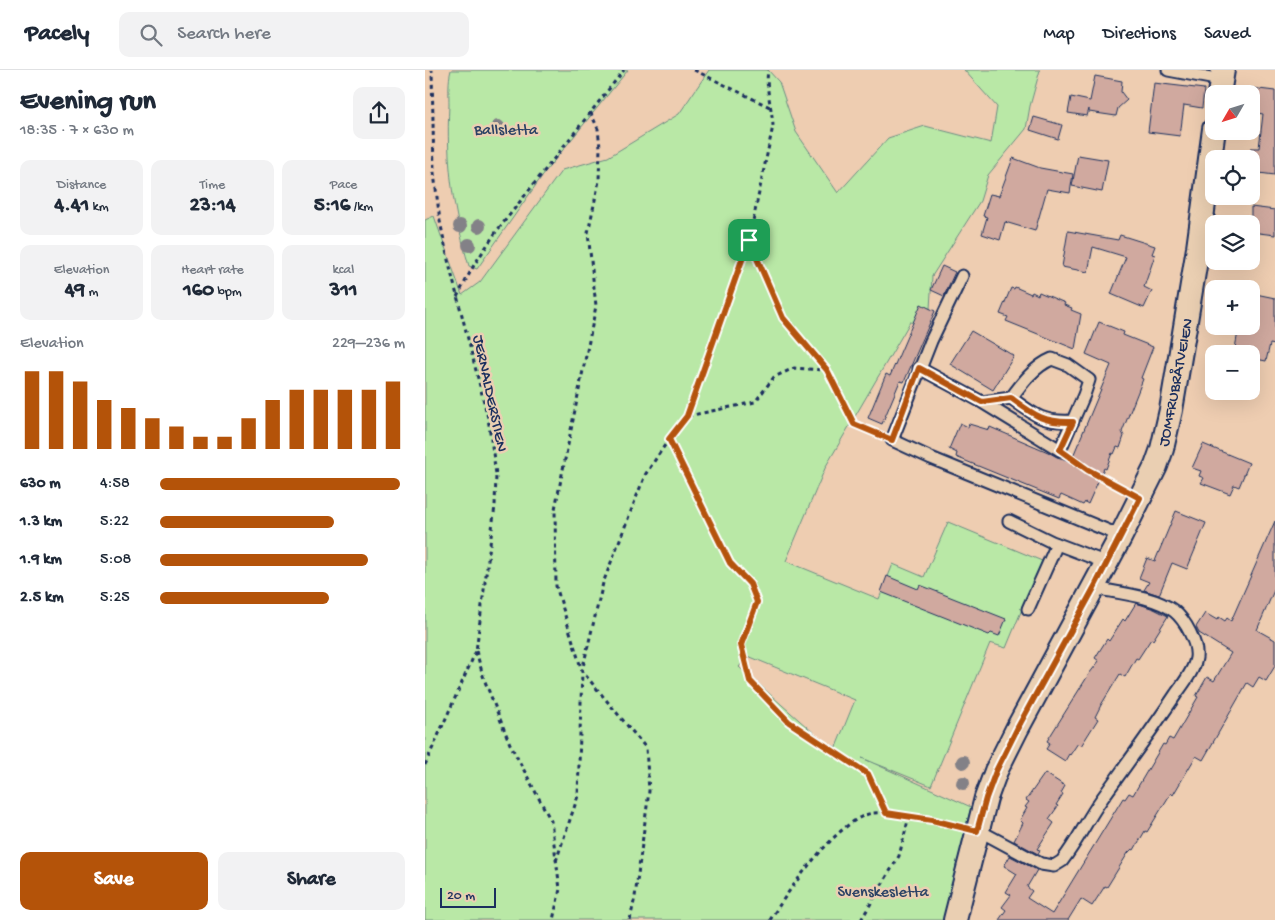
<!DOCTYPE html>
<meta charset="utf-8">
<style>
body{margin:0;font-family:"Gochi Hand",sans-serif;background:#f2f2f3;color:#1f2937;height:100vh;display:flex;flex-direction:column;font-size:19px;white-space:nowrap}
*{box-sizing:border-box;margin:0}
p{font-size:16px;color:#747a83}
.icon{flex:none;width:28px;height:28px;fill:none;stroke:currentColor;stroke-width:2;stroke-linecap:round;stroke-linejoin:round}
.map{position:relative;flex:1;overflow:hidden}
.sheet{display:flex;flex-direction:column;background:#fff;width:425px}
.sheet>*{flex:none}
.needle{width:32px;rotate:231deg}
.tools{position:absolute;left:780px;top:15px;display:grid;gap:10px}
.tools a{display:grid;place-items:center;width:55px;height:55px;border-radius:10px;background:#fff;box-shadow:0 5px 20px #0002;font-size:25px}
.scale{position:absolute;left:15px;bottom:12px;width:56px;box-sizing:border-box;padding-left:5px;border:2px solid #1b2f5e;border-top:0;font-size:14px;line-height:18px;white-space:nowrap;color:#1b2f5e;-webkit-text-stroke:4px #eacfb2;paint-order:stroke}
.pin{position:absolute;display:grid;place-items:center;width:42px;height:42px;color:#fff;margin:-21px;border-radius:10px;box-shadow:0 2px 8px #0006}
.round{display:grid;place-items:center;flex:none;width:52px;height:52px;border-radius:10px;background:#f2f2f3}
.summary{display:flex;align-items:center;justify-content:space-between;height:85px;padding:0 20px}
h1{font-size:28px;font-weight:700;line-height:38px}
.figures{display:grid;grid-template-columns:repeat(3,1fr);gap:8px;height:85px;padding:5px 20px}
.figures div{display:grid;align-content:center;border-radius:10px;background:#f2f2f3;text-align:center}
.figures b{font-size:21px;font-weight:700}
.figures small{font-size:14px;font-weight:400}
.figures p{font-size:14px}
.chart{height:140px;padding:10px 20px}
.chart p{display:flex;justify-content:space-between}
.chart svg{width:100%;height:90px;margin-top:5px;stroke:#b45309;stroke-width:6}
.button{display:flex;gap:10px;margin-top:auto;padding:10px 20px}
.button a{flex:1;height:58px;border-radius:10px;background:#b45309;color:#fff;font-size:20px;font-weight:700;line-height:58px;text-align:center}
.button a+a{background:#f2f2f3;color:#1f2937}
ul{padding:0 20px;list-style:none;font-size:16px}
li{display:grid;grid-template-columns:80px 60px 1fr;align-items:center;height:38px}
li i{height:12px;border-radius:6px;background:#b45309}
header{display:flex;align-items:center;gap:30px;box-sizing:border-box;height:70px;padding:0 25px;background:#fff;border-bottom:1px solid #e0e1e3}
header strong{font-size:24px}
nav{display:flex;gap:28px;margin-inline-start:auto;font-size:18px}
.search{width:350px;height:45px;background:#f2f2f3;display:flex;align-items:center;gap:12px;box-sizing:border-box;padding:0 18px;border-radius:10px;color:#747a83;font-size:19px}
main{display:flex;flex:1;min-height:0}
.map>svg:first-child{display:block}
.green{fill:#b9e8a6;stroke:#6a8c82;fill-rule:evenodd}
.building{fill:#d0a99f;stroke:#1b2f5e}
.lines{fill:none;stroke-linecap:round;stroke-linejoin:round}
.lane-casing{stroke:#1b2f5e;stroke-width:15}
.street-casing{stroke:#1b2f5e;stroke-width:26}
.path{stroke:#1b2f5e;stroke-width:3;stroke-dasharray:4 4;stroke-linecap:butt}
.lane{stroke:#eacfb2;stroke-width:11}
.street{stroke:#eacfb2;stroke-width:22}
.tree{fill:#838187}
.route-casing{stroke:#fff;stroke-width:10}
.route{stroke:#b45309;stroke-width:6}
.labels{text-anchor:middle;stroke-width:5;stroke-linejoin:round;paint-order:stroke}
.park-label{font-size:16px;fill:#2b4265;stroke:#eacfb2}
.street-label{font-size:16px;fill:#1b2f5e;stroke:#eacfb2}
</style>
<header>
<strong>Pacely</strong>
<div class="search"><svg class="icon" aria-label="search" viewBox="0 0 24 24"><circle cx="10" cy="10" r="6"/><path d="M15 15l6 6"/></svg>Search here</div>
<nav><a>Map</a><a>Directions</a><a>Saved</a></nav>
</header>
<main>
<section class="sheet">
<div class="summary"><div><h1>Evening run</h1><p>18:35 · 7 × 630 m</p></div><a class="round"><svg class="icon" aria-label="share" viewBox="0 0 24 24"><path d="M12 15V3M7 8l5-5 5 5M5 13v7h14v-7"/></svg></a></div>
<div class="figures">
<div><p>Distance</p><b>4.41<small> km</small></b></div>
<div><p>Time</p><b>23:14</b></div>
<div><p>Pace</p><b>5:16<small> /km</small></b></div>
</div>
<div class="figures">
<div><p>Elevation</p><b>49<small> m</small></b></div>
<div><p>Heart rate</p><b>160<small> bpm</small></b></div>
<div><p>kcal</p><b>311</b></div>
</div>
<div class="chart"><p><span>Elevation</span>229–236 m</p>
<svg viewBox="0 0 160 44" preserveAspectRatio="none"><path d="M5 44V6M15 44V6M25 44V11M35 44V20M45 44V24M55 44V29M65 44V33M75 44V38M85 44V38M95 44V29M105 44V20M115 44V15M125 44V15M135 44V15M145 44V15M155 44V11"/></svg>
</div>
<ul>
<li><b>630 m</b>4:58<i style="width:98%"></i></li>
<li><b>1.3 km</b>5:22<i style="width:71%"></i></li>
<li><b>1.9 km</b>5:08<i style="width:85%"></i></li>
<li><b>2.5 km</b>5:25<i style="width:69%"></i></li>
</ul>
<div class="button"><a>Save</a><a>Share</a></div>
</section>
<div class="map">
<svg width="850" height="850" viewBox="0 0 850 850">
<rect width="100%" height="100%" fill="#eecdb1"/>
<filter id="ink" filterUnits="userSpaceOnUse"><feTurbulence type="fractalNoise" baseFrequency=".02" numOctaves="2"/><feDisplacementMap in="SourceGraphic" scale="10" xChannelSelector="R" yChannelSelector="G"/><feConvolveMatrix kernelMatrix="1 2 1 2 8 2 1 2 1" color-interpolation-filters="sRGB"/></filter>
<g filter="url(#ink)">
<g class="green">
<path d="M26 0H203L120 102 52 199 44 196C28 141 21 93 24 35 24 23 23 11 26 0Z"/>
<path d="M284 0H343L354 12 371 62 413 123 463 68 500 56 566 73 572 37 539 0H615L605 36 601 59 563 105 555 131 507 206 504 255 485 252 401 396 361 491 454 529 468 494 499 507 523 452 617 491 581 578 565 573 506 716 437 688 546 737 518 850H0V150L9 146 37 225 55 212 137 100 183 87 254 44ZM323 586 430 630 411 677 400 673 314 597Z"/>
</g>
<g class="building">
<path d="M670 6 697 11 696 22 702 30 693 38 691 46 664 42V39L662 46 643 43 646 27 665 31Z"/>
<path d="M729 13 779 19 777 38 759 35 755 66 723 62Z"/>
<path d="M826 18 850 21V105L826 102V78H834L838 44 826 42Z"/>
<path d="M609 47 637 55 633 69 605 60Z"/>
<path d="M653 85 683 90 677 122 647 116Z"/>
<path d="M588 88 615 98 648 104 645 123 622 119 610 161 580 152 575 170 557 164 562 147 558 146 565 124 574 126Z"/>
<path d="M826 137 850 140V165L826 162Z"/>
<path d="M643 161 693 170 695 165 730 176 727 184 730 185 719 217 727 221 719 238 686 224 701 187 668 177 663 202 637 197Z"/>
<path d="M517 196 530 202 519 226 506 220Z"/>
<path d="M590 217 606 224 607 222 613 225 614 222 640 233 639 235 647 238 646 240 656 244 650 279 581 251 583 247 575 244 586 218 589 219Z"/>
<path d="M826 223 850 228V275L845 274 841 291 826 288V284H809L814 256H826Z"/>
<path d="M496 234 510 241 479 312 475 311 457 354 443 348 461 304 465 306Z"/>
<path d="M674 252 699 262 698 265 728 277 716 308 718 309 697 362 699 366 695 378 692 377 689 384 687 383 681 399 679 398 663 434 660 432 658 435 636 425 634 429 531 387 532 383 524 379 535 353 543 357 544 354 564 360 565 357 623 382 632 387 646 391 686 295 661 284Z"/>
<path d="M546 261 589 286 568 320 525 294Z"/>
<path d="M778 374 824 393 814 417 809 415 805 424 776 413 779 408 774 406 776 401 767 398Z"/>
<path d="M751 441 781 453 762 499 747 493 734 525 719 520 724 512 714 508 722 488 730 491Z"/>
<path d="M850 451V518L832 560 850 570V596L841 611 834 607 828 617 822 613 778 690 771 686 748 725 746 723 722 762 720 761 709 780 707 779 703 783 682 817 680 816 667 836 656 829 643 850H574L581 840 577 837 586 825 581 822 592 804 579 796 585 786 612 800 602 817 607 821 602 828 627 844 698 728 700 729 704 723 708 725 738 674 740 675 744 668 748 670 773 627 771 626 782 607 789 611 806 583 774 563 771 557 780 543 792 550 794 547 800 551 802 548 806 551Z"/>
<path d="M462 506 493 519 495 515 581 549 574 566 566 563 564 565 456 522Z"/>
<path d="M711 533 729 539 743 546 728 570 726 569 713 589 711 588 700 607 695 604 676 635 670 647 673 649 656 676 653 673 645 685 644 684 640 691 621 679 625 673 622 671 664 604 674 591 670 588 682 569 684 571 698 549 700 551Z"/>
<path d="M620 703 640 716 636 723 638 724 631 735 633 736 624 749 629 753 612 779 615 780 613 784 589 771 598 753 595 750 602 738 600 737 604 732 601 730Z"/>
</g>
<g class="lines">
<g class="lane-casing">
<g id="lane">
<path d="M743 0 796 10"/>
<path d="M537 206 506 271 467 370 506 388 696 466"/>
<path d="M494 298 557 332 635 380 659 325 664 310 643 295 627 289C610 296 597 313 586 328L557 332"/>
<path d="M586 328C609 345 618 353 648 351"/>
<path d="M584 451 627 472 682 493"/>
<path d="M603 539 632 474"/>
<path d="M553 760 616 794 629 796 637 791C652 772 662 750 676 730 701 695 727 660 751 624 758 614 769 601 771 588 773 573 760 550 749 541 729 526 693 523 669 518"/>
</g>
</g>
<g class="street-casing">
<g id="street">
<path d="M794 24 798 0"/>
<path d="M530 850 561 728 571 701 592 659 696 466 731 396 737 379 746 340 758 269 773 178 789 59"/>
</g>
</g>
<g class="path">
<path d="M269 0 347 38"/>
<path d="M324 171 357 248 402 300 429 354 455 365"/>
<path d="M32 227 49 195 71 162 199 0"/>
<path d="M263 346 330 332 349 307 369 298 401 300"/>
<path d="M244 370 305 493 325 514 332 532 316 575 325 611 365 652 443 704 461 743"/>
<path d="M645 388 663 400 698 419"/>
<path d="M51 581 59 609 85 674 126 751 135 819 128 850"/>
<path d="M0 695 51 581 70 436 71 404 63 348 23 190 15 151 9 103 7 0"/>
<path d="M131 791 153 726 157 601 131 516 130 439 171 236 163 163 174 111 175 77 173 59 165 41"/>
<path d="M205 850 210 827 224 721 221 678 157 601 178 513 220 405 244 369 263 346 324 170 348 56C347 37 340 19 343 0"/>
<path d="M345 850C362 822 416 745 449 743 460 742 471 745 483 746 500 749 518 752 535 756"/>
<path d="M436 850 474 786 484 747"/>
</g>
<use href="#lane" class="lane"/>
<use href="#street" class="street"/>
</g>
<g class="tree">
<circle cx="73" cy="57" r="7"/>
<circle cx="35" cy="156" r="7"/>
<circle cx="54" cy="156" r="7"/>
<circle cx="44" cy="175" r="7"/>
<circle cx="538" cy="692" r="7"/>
<circle cx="538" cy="713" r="7"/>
</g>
</g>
<g class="lines" filter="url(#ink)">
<g class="route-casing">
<path id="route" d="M324 170 358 248 402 300 429 354 467 370 494 298 557 332 586 328C609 345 618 353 648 352L635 380 663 400 715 428 669 518 592 659 571 701 561 728 552 761 507 750 461 743 443 704 364 652 325 611 316 575 332 532 325 514 305 493 244 369 262 346Z"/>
</g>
<use href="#route" class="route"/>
</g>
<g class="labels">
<g class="park-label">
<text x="81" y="64">Ballsletta</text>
<text x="458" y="826">Svenskesletta</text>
</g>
<g class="street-label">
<text transform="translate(749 312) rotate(-79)" y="6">JOMFRUBRÅTVEIEN</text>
<text transform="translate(67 323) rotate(78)" y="6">JERNALDERSTIEN</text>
</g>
</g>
</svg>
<div class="tools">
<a><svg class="needle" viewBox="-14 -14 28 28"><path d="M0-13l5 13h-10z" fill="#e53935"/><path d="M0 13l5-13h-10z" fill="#747a83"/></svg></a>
<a><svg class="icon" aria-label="locate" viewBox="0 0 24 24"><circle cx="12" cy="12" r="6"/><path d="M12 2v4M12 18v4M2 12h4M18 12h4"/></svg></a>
<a><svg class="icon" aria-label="layers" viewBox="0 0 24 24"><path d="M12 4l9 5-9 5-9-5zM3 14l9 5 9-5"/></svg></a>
<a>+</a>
<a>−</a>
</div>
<div class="scale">20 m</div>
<div class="pin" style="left:324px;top:170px;background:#1e9e55"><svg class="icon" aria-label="arrive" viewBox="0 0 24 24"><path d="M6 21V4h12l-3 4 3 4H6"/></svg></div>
</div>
</main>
